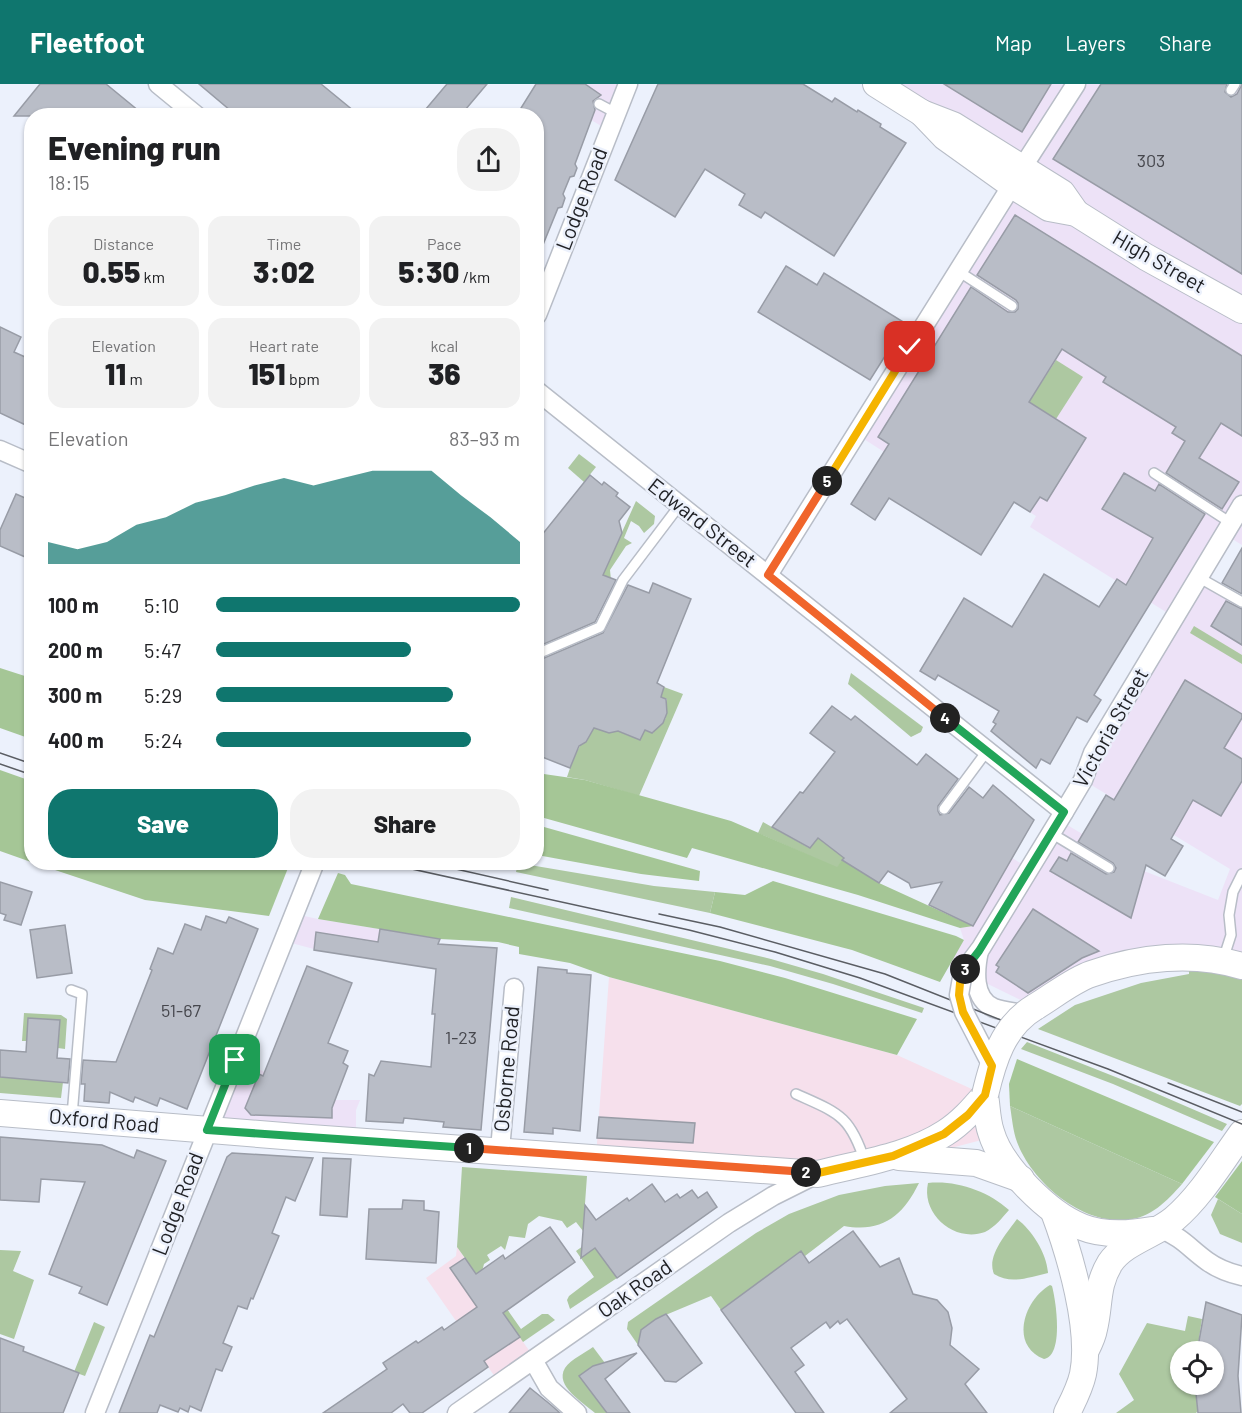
<!DOCTYPE html>
<meta charset="utf-8">
<style>
body{margin:0;font-family:Barlow,sans-serif;background:#f2f2f2;color:#202124;height:100vh;display:flex;flex-direction:column;font-size:22px;white-space:nowrap}
*{box-sizing:border-box;margin:0}
p{font-size:20px;color:#757577}
.icon{flex:none;width:33px;height:33px;fill:none;stroke:currentColor;stroke-width:2;stroke-linecap:round;stroke-linejoin:round}
.map{position:relative;flex:1;overflow:hidden}
.sheet{position:absolute;left:24px;top:24px;width:520px;height:762px;display:flex;flex-direction:column;background:#fff;border-radius:24px;box-shadow:0 2px 4px #0004}
.sheet>*{flex:none}
.fabs{position:absolute;left:1170px;top:1257px;display:grid;gap:12px}
.fabs a{display:grid;place-items:center;width:54px;height:54px;border-radius:50%;background:#fff;box-shadow:0 2px 4px #0004;font-size:30px}
.pin{position:absolute;display:grid;place-items:center;width:51px;height:51px;color:#fff;margin:-26px;border-radius:12px;box-shadow:0 3px 9px #0006}
.km{position:absolute;width:30px;height:30px;margin:-15px;border-radius:50%;background:#222;color:#fff;font-size:16px;line-height:30px;text-align:center}
.round{display:grid;place-items:center;flex:none;width:63px;height:63px;border-radius:24px;background:#f2f2f2}
.head{display:flex;align-items:center;justify-content:space-between;height:102px;padding:0 24px}
h1{font-size:33px;font-weight:800;line-height:45px}
.metrics{display:grid;grid-template-columns:repeat(3,1fr);gap:9px;height:102px;padding:6px 24px}
.metrics div{display:grid;align-content:center;border-radius:15px;background:#f2f2f2;text-align:center}
.metrics b{font-size:30px;font-weight:800}
.metrics small{font-size:16px;font-weight:400}
.metrics p{font-size:16px}
.chart{height:168px;padding:12px 24px}
.chart p{display:flex;justify-content:space-between}
.chart svg{width:100%;height:108px;margin-top:6px;fill:#0f766e;opacity:.7}
.primary-button{display:flex;gap:12px;margin-top:auto;padding:12px 24px}
.primary-button a{flex:1;height:69px;border-radius:24px;background:#0f766e;color:#fff;font-size:24px;font-weight:800;line-height:69px;text-align:center}
.primary-button a+a{background:#f2f2f2;color:#202124}
ul{padding:0 24px;list-style:none;font-size:20px}
li{display:grid;grid-template-columns:96px 72px 1fr;align-items:center;height:45px}
li i{height:15px;border-radius:8px;background:#0f766e}
header{display:flex;align-items:center;gap:36px;box-sizing:border-box;height:84px;padding:0 30px;background:#0f766e;color:#fff}
header strong{font-size:28px}
nav{display:flex;gap:33px;margin-inline-start:auto;font-size:21px}
.map>svg:first-child{display:block}
.commercial{fill:#ede2f7}
.industrial{fill:#f6e0ec}
.green{fill:#adc8a1}
.forest{fill:#a5c696}
.building{fill:#b9bdc7;stroke:#989ca6;stroke-width:1.5}
.lines{fill:none;stroke-linecap:round;stroke-linejoin:round}
.lane-casing{stroke:#b8bdc7;stroke-width:12}
.street-casing{stroke:#b8bdc7;stroke-width:21}
.secondary-casing{stroke:#b8bdc7;stroke-width:28}
.lane{stroke:#fff;stroke-width:9}
.street{stroke:#fff;stroke-width:18}
.secondary{stroke:#fff;stroke-width:26}
.tram{stroke:#5a5d63;stroke-width:1.5}
.street-bridge-casing{stroke:#b8bdc7;stroke-width:21;stroke-linecap:butt}
.secondary-bridge-casing{stroke:#b8bdc7;stroke-width:28;stroke-linecap:butt}
.street-bridge{stroke:#fff;stroke-width:18}
.secondary-bridge{stroke:#fff;stroke-width:26}
.split-1-casing{stroke:#fff;stroke-width:12}
.split-2-casing{stroke:#fff;stroke-width:12}
.split-3-casing{stroke:#fff;stroke-width:12}
.split-4-casing{stroke:#fff;stroke-width:12}
.split-5-casing{stroke:#fff;stroke-width:12}
.split-6-casing{stroke:#fff;stroke-width:12}
.split-1{stroke:#22a559;stroke-width:8}
.split-2{stroke:#f0652b;stroke-width:8}
.split-3{stroke:#f5b400;stroke-width:8}
.split-4{stroke:#22a559;stroke-width:8}
.split-5{stroke:#f0652b;stroke-width:8}
.split-6{stroke:#f5b400;stroke-width:8}
.labels{text-anchor:middle;stroke-width:5;stroke-linejoin:round;paint-order:stroke}
.number-label{font-size:18px;fill:#46474d}
.street-label{font-size:21px;fill:#1f2024;stroke:#ecf1fc}
</style>
<header>
<strong>Fleetfoot</strong>
<nav><a>Map</a><a>Layers</a><a>Share</a></nav>
</header>
<div class="map">
<svg width="1242" height="1329" viewBox="0 0 1242 1329">
<rect width="100%" height="100%" fill="#ecf1fc"/>
<g class="commercial">
<path d="M534 0H628L609 47Z"/>
<path d="M876 0H1242V461L1224 450 1197 496 1242 523V882L1179 872 1035 923 949 881 964 856 960 844 929 821 950 786 981 756 1029 784 1059 736 1144 787 1218 816 1230 785 1083 696 1174 533 1030 443 1036 432 978 396 964 419 856 350 1018 92Z"/>
<path d="M295 830 318 835 440 855 427 884 314 865 284 857Z"/>
<path d="M235 976 335 1016H360L356 1026V1057L207 1046Z"/>
</g>
<g class="industrial">
<path d="M609 893 897 971 985 1011 993 1053 932 1069 859 1079 596 1073Z"/>
<path d="M457 1163 535 1275 500 1300 426 1194 456 1172Z"/>
</g>
<g class="green">
<path d="M1056 276 1083 293 1056 335 1029 318Z"/>
<path d="M579 370 596 383 584 398 568 384Z"/>
<path d="M636 417 655 432 654 440 644 449 639 442 631 437 624 454 632 459 626 462 610 486 611 496 585 539 604 488Z"/>
<path d="M1194 542 1242 571V580L1190 549Z"/>
<path d="M851 589 923 643 921 648 911 653 848 600Z"/>
<path d="M664 603 683 610 639 712 585 696 567 693C574 672 581 655 598 639L640 656 645 646 653 649C656 642 665 640 666 632 668 625 665 622 667 615L661 613Z"/>
<path d="M763 738 809 764 818 754 844 774 837 784 758 749Z"/>
<path d="M518 779 654 802 715 808 710 829 516 788Z"/>
<path d="M511 813 771 875 823 890 924 924 922 929 833 900 770 882 509 824Z"/>
<path d="M1189 883 1221 888 1242 894V1020L1240 1022 1038 945 1075 921 1141 899 1189 890Z"/>
<path d="M24 929 61 931 67 935 65 965 58 964 60 936 29 934 27 957H22Z"/>
<path d="M1027 958 1146 1005 1227 1040 1222 1047 1113 1000 1021 965Z"/>
<path d="M0 993 63 998 61 1014 0 1009Z"/>
<path d="M1010 1022 1182 1100C1167 1117 1151 1134 1126 1136 1081 1140 1032 1098 1017 1058 1013 1047 1012 1034 1010 1022Z"/>
<path d="M462 1083 587 1092 583 1147 576 1138 567 1144 562 1137 539 1132 528 1140 525 1154 509 1152 505 1166 501 1162 487 1171 490 1176 484 1180 480 1195 457 1163Z"/>
<path d="M919 1099C903 1132 882 1149 844 1142L805 1172 801 1168 721 1226 711 1212 656 1235 641 1246 638 1261 627 1245 628 1238 756 1149 789 1130 839 1111 885 1102Z"/>
<path d="M928 1099C956 1096 988 1107 1009 1126 1002 1134 995 1143 985 1148 954 1159 921 1130 928 1099Z"/>
<path d="M1218 1115 1242 1130V1159L1220 1150 1211 1131Z"/>
<path d="M1017 1135C1032 1146 1047 1170 1048 1189 1030 1193 1011 1201 994 1190 986 1172 1007 1149 1017 1135Z"/>
<path d="M590 1157 617 1194 570 1225 567 1216 569 1212 594 1193 576 1167Z"/>
<path d="M0 1166 21 1167 13 1187 34 1196 14 1255 0 1250Z"/>
<path d="M1050 1201 1052 1202C1056 1217 1064 1271 1044 1275 1009 1261 1024 1216 1050 1201Z"/>
<path d="M495 1208 521 1245 542 1230H548L555 1236 523 1258 491 1211Z"/>
<path d="M1188 1232 1202 1235 1197 1267 1180 1268V1300L1195 1301 1198 1327 1196 1329H1116L1134 1316 1119 1290 1147 1239 1185 1247Z"/>
<path d="M94 1238 105 1243 85 1292 74 1288Z"/>
<path d="M593 1263 605 1279 593 1282 582 1290V1295L607 1329H595C584 1319 554 1302 565 1284 571 1275 585 1269 593 1263Z"/>
</g>
<g class="forest">
<path d="M0 584 31 594V655L0 644Z"/>
<path d="M0 686 31 697V778L0 767Z"/>
<path d="M537 689 585 696 731 737 837 783 842 776 879 799 973 842 960 844 858 811 692 764 687 774 537 732Z"/>
<path d="M537 741 700 787 699 797 641 790 537 771Z"/>
<path d="M34 779H290L269 832 145 816Z"/>
<path d="M338 789 345 791 351 800 720 877 785 894 917 935 897 971 609 893 570 879 519 870V863L498 858 440 855 318 835Z"/>
<path d="M773 797 956 852 964 856 940 898 852 866 710 829 715 808 745 811Z"/>
<path d="M1017 975 1214 1058 1182 1100 1010 1022 1009 1000Z"/>
<path d="M1242 1077V1130L1215 1113Z"/>
</g>
<g class="building">
<path d="M40 0H106L145 32H14Z"/>
<path d="M199 0H321L360 32H237Z"/>
<path d="M447 0H487L460 32H420Z"/>
<path d="M536 0H585L601 11 593 17 595 26 575 80 577 84 574 92 570 93 563 110 565 114 562 123 558 124 538 173 537 32H516Z"/>
<path d="M658 0H803L832 18 835 14 857 28 858 26 881 40 880 43 906 59 834 172 765 128 761 134 739 121 745 110 705 85 675 133 615 96Z"/>
<path d="M944 0H1051L1022 48Z"/>
<path d="M1101 0H1227L1225 8 1231 13 1237 10 1242 0V190L1053 75Z"/>
<path d="M1015 131 1242 272V352L1221 339 1199 374 1239 398 1222 425 1166 389 1185 357 1172 349 1176 343 1103 298 1106 293 1062 265 1029 318 1086 354 1047 417 1040 413 1030 428 1014 418 981 471 889 414 875 436 851 420 889 360 878 353 971 203 1008 228H1015L1018 225V219L1016 216 977 191Z"/>
<path d="M786 182 817 201 824 189 905 239 904 241H897L894 244V250L897 253 870 296 758 228Z"/>
<path d="M0 243 21 253 14 268 32 276V344L0 329Z"/>
<path d="M1124 389 1155 407 1159 400 1205 430 1094 611 1101 616 1087 638 1077 633 1050 680 1041 675 1036 684 991 647 996 640 993 638 999 627 938 591 935 596 920 587 964 514 1012 543 1044 490 1099 523 1117 495 1126 501 1153 454 1102 425Z"/>
<path d="M590 391 602 401 604 398 618 409 616 412 630 423 619 437 622 449 603 491 616 496 595 538 537 563V457Z"/>
<path d="M16 410 32 417V476L0 462V446Z"/>
<path d="M1242 464V510L1222 499Z"/>
<path d="M653 499 691 515 657 599 664 603 661 613 666 615 667 629 663 639 652 649 645 646 640 656 618 647 609 649 594 644 586 658 579 662 570 684 537 671V577L603 549 628 501 649 509Z"/>
<path d="M1226 517 1242 525V561L1211 542Z"/>
<path d="M1185 596 1242 630V634L1224 664 1242 675V697L1221 732 1193 716 1171 755 1183 762 1165 792 1146 781 1131 834 1050 787 1059 773 1067 777 1071 769 1106 790 1114 788 1116 784 1113 779 1078 758 1106 711 1114 716Z"/>
<path d="M832 622 851 636 855 632 917 681 926 670 958 695 938 722V727L940 731 949 729 969 703 983 714 993 701 1034 736 973 842 929 821 942 798 911 804 909 799 888 787 879 799 842 776 844 774 818 754 810 764 772 743 800 708 803 709 835 668 810 649Z"/>
<path d="M0 798 32 808 21 841 4 836 6 831 0 829Z"/>
<path d="M1033 825 1099 867 1082 874 1028 909 996 888 999 883 996 881Z"/>
<path d="M206 832 226 839 229 833 258 845 187 1025 160 1014 157 1022 135 1013 133 1018 110 1008 109 1019 84 1017 85 1000H81L83 976 116 978 152 886 150 885 158 864 173 870 185 840 201 846Z"/>
<path d="M65 841 72 889 37 894 30 846Z"/>
<path d="M380 845 440 855 438 860 497 864 481 1046 443 1043 444 1038 404 1034 403 1039 366 1037 369 990 374 992 381 977 431 983 435 930H432L436 885 314 866 316 848 378 858Z"/>
<path d="M307 882 352 899 328 959 348 967 343 979 348 982 332 1024V1034L251 1031 245 1024 259 990 263 992Z"/>
<path d="M538 883 567 886V889L591 891 580 1047 553 1044V1050L524 1048Z"/>
<path d="M28 934 60 936 57 974 70 975 68 999 0 993V966L26 968Z"/>
<path d="M599 1033 695 1039 693 1059 597 1054Z"/>
<path d="M0 1053 102 1061 134 1074 137 1066 166 1077 107 1221 79 1209 82 1203 49 1190 85 1098 41 1095 39 1118 0 1116Z"/>
<path d="M232 1069 313 1074 295 1117 286 1113 272 1149 279 1152 253 1215 251 1214 247 1225 238 1222 223 1259 232 1263 222 1287 216 1285 201 1327 190 1322 188 1328 180 1324 178 1328 160 1321 157 1329H119L150 1251 154 1253 227 1073Z"/>
<path d="M323 1074 351 1075 347 1133 320 1131Z"/>
<path d="M652 1100 665 1118 677 1110 680 1114 692 1106 698 1114 707 1108 717 1123 617 1194 595 1164 581 1174 585 1121 596 1136 627 1114 629 1117Z"/>
<path d="M403 1116 424 1117V1126L439 1128 436 1179 366 1175 369 1125H402Z"/>
<path d="M550 1143 575 1178 503 1229 520 1253 484 1277 488 1283 422 1329H410L403 1320 391 1329H323L387 1285 383 1279 416 1257 418 1259 442 1243 444 1246 477 1223 450 1184 465 1174 476 1190 503 1171 505 1175Z"/>
<path d="M853 1147 880 1183 899 1174 913 1210 937 1216 948 1228 952 1244 950 1261 979 1285 965 1300 987 1329H890L907 1315 847 1235 840 1240 838 1237 830 1244 826 1238 791 1264 804 1281 795 1288 824 1329H796L721 1226 801 1167 809 1179Z"/>
<path d="M1206 1218 1242 1231 1238 1292 1241 1329H1198L1195 1300H1214V1268H1197Z"/>
<path d="M666 1230 702 1279 676 1298 665 1297 638 1261 641 1246 656 1235Z"/>
<path d="M0 1254 24 1263 23 1267 79 1289 63 1329H0Z"/>
<path d="M637 1269 605 1295 630 1329H607L579 1292 593 1282Z"/>
<path d="M530 1304 551 1321 560 1329H509Z"/>
</g>
<g class="lines">
<g class="lane-casing">
<g id="lane">
<path d="M1231 6 1235 0"/>
<path d="M599 20 616 29"/>
<path d="M958 187 1012 222"/>
<path d="M900 247 914 256"/>
<path d="M1154 389 1231 439"/>
<path d="M1198 493 1242 518"/>
<path d="M537 570 600 543 623 496 679 422"/>
<path d="M944 725 987 667"/>
<path d="M1051 749 1109 784"/>
<path d="M1223 876 1231 851 1229 831 1233 808 1242 790"/>
<path d="M71 906 82 910 72 1032"/>
<path d="M796 1010C838 1029 850 1031 865 1078"/>
</g>
</g>
<g class="street-casing">
<g id="street">
<path d="M158 0 197 32"/>
<path d="M1022 84 1076 0"/>
<path d="M537 231 628 0"/>
<path d="M537 307C712 448 888 588 1064 728"/>
<path d="M0 366 32 380"/>
<path d="M768 491 1012 101"/>
<path d="M979 867C975 885 972 915 994 924 1003 927 1013 928 1023 930"/>
<path d="M963 888 981 864 1064 728 1083 696 1093 669 1242 421"/>
<path d="M500 1066 514 904"/>
<path d="M1161 1145C1183 1154 1189 1164 1207 1177 1218 1185 1229 1189 1242 1192"/>
<path d="M533 1276 549 1304 577 1329"/>
<path d="M95 1329 315 778"/>
<path d="M457 1329 729 1139 773 1112 815 1091"/>
</g>
</g>
<g class="secondary-casing">
<g id="secondary">
<path d="M876 0 922 29 953 41 1062 109 1076 129"/>
<path d="M922 29 945 53 1012 101 1049 124 1076 129 1146 173 1242 226"/>
<path d="M1035 923C1052 913 1073 896 1091 890 1139 873 1193 867 1242 882"/>
<path d="M985 1011C987 1023 987 1037 991 1048 1001 1083 1049 1130 1082 1143 1104 1152 1130 1150 1152 1146"/>
<path d="M0 1029 296 1053 818 1090C860 1079 908 1073 945 1049 961 1039 973 1025 985 1011"/>
<path d="M899 1073 976 1079 1021 1095"/>
<path d="M1054 1128C1070 1171 1092 1245 1083 1290 1080 1304 1073 1317 1067 1329"/>
<path d="M1086 1266C1089 1260 1093 1252 1094 1245 1100 1221 1096 1202 1110 1179 1124 1158 1155 1151 1174 1135 1201 1112 1221 1078 1242 1049"/>
</g>
</g>
<use href="#lane" class="lane"/>
<use href="#street" class="street"/>
<use href="#secondary" class="secondary"/>
<g class="tram">
<path d="M0 669 32 680"/>
<path d="M0 680 32 691"/>
<path d="M380 778 689 846 775 868 860 894 1108 985 1242 1040"/>
<path d="M425 778 548 806"/>
<path d="M659 830 720 843 885 890 1016 942"/>
<path d="M1168 999 1242 1028"/>
</g>
<g class="street-bridge-casing">
<path id="street-bridge" d="M963 888 959 911 964 928 992 982"/>
</g>
<g class="secondary-bridge-casing">
<path id="secondary-bridge" d="M985 1011C993 977 1003 942 1035 923"/>
</g>
<use href="#street-bridge" class="street-bridge"/>
<use href="#secondary-bridge" class="secondary-bridge"/>
</g>
<g class="lines">
<g class="split-1-casing">
<path id="split-1" d="M235 976 207 1046 469 1064"/>
</g>
<g class="split-2-casing">
<path id="split-2" d="M469 1064 806 1088"/>
</g>
<g class="split-3-casing">
<path id="split-3" d="M806 1088 818 1089 893 1072 944 1050 968 1031 985 1011 992 982 963 928 959 911 960 899 965 885"/>
</g>
<g class="split-4-casing">
<path id="split-4" d="M945 634 1064 728 979 867 965 885"/>
</g>
<g class="split-5-casing">
<path id="split-5" d="M827 397 768 491 945 634"/>
</g>
<g class="split-6-casing">
<path id="split-6" d="M827 397 910 263"/>
</g>
<use href="#split-1" class="split-1"/>
<use href="#split-2" class="split-2"/>
<use href="#split-3" class="split-3"/>
<use href="#split-4" class="split-4"/>
<use href="#split-5" class="split-5"/>
<use href="#split-6" class="split-6"/>
</g>
<g class="labels">
<g class="number-label">
<text x="1151" y="83">303</text>
<text x="181" y="933">51-67</text>
<text x="461" y="960">1-23</text>
</g>
<g class="street-label">
<text transform="translate(582 115) rotate(-69)" y="7">Lodge Road</text>
<text transform="translate(1159 178) rotate(30)" y="7">High Street</text>
<text transform="translate(702 439) rotate(38)" y="7">Edward Street</text>
<text transform="translate(1111 644) rotate(-61)" y="7">Victoria Street</text>
<text transform="translate(507 985) rotate(-85)" y="7">Osborne Road</text>
<text transform="translate(104 1037) rotate(5)" y="7">Oxford Road</text>
<text transform="translate(178 1120) rotate(-69)" y="7">Lodge Road</text>
<text transform="translate(635 1205) rotate(-35)" y="7">Oak Road</text>
</g>
</g>
</svg>
<div class="fabs">
<a><svg class="icon" aria-label="locate" viewBox="0 0 24 24"><circle cx="12" cy="12" r="6"/><path d="M12 2v4M12 18v4M2 12h4M18 12h4"/></svg></a>
</div>
<div class="pin" style="left:235px;top:976px;background:#1e9e55"><svg class="icon" aria-label="arrive" viewBox="0 0 24 24"><path d="M6 21V4h12l-3 4 3 4H6"/></svg></div>
<div class="pin" style="left:910px;top:263px;background:#d93025"><svg class="icon" aria-label="check" viewBox="0 0 24 24"><path d="M5 12l5 5 9-10"/></svg></div>
<b class="km" style="left:469px;top:1064px">1</b>
<b class="km" style="left:806px;top:1088px">2</b>
<b class="km" style="left:965px;top:885px">3</b>
<b class="km" style="left:945px;top:634px">4</b>
<b class="km" style="left:827px;top:397px">5</b>
<section class="sheet">
<div class="head"><div><h1>Evening run</h1><p>18:15</p></div><a class="round"><svg class="icon" aria-label="share" viewBox="0 0 24 24"><path d="M12 15V3M7 8l5-5 5 5M5 13v7h14v-7"/></svg></a></div>
<div class="metrics">
<div><p>Distance</p><b>0.55<small> km</small></b></div>
<div><p>Time</p><b>3:02</b></div>
<div><p>Pace</p><b>5:30<small> /km</small></b></div>
</div>
<div class="metrics">
<div><p>Elevation</p><b>11<small> m</small></b></div>
<div><p>Heart rate</p><b>151<small> bpm</small></b></div>
<div><p>kcal</p><b>36</b></div>
</div>
<div class="chart"><p><span>Elevation</span>83–93 m</p>
<svg viewBox="0 0 160 44" preserveAspectRatio="none"><path d="M0 44V35L10 38L20 35L30 28L40 25L50 19L60 16L70 12L80 9L90 12L100 9L110 6L120 6L130 6L140 16L150 25L160 35V44z"/></svg>
</div>
<ul>
<li><b>100 m</b>5:10<i style="width:100%"></i></li>
<li><b>200 m</b>5:47<i style="width:64%"></i></li>
<li><b>300 m</b>5:29<i style="width:78%"></i></li>
<li><b>400 m</b>5:24<i style="width:84%"></i></li>
</ul>
<div class="primary-button"><a>Save</a><a>Share</a></div>
</section>
</div>
